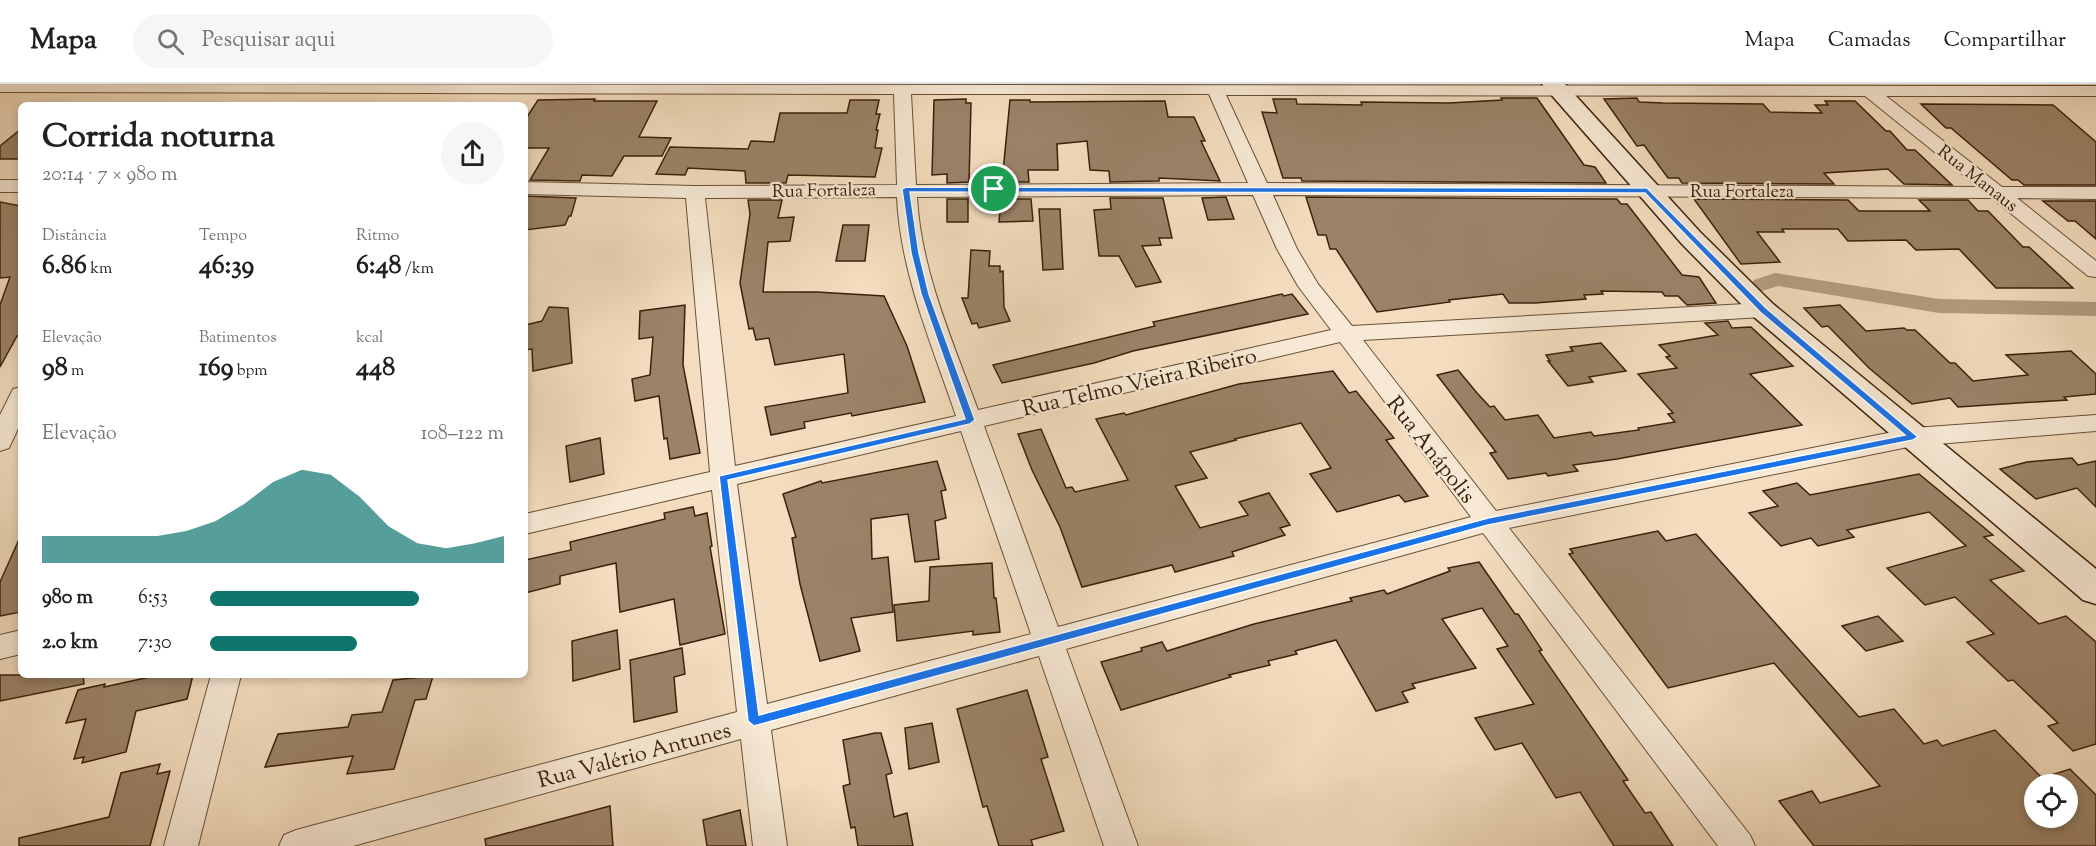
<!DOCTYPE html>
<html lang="pt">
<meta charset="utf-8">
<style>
body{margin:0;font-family:"Sorts Mill Goudy",serif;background:#f6f6f6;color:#202124;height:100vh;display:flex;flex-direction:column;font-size:22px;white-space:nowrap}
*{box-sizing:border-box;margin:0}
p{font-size:20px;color:#757577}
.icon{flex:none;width:33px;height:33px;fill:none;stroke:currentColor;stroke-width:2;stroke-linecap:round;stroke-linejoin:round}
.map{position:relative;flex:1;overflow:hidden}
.sheet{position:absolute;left:18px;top:18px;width:510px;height:576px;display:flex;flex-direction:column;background:#fff;border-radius:9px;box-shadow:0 3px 9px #0003}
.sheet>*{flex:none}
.buttons{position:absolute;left:2024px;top:690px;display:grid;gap:12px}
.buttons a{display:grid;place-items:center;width:54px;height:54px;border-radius:50%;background:#fff;box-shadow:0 3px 9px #0003;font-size:30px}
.pin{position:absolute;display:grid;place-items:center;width:51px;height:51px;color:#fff;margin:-26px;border:3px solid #fff;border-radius:50%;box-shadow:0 2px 6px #0007}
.round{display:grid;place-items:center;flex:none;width:63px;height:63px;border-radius:32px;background:#f6f6f6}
.head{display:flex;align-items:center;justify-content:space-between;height:102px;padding:0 24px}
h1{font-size:33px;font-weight:700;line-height:45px}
.metrics{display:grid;grid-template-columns:repeat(3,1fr);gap:9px;height:102px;padding:6px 24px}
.metrics div{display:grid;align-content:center}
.metrics b{font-size:26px;font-weight:700}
.metrics small{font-size:16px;font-weight:400}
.metrics p{font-size:16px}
.chart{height:168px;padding:12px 24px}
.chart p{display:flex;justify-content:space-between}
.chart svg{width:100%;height:108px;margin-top:6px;fill:#0f766e;opacity:.7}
ul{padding:0 24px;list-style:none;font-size:20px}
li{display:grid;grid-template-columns:96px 72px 1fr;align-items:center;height:45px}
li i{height:15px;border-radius:8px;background:#0f766e}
header{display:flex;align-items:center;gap:36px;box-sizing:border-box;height:84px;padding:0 30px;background:#fff;border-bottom:2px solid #e0e0e0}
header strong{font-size:28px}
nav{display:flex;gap:33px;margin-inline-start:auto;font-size:21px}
.search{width:420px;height:54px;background:#f6f6f6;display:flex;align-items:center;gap:15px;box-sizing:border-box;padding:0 21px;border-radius:33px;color:#757577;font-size:22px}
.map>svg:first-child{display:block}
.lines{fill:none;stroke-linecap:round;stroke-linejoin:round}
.canal{fill:#b49d81;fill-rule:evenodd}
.building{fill:#9b8368;stroke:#3b210a;stroke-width:1.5;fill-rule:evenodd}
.street-casing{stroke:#695037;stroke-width:2}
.secondary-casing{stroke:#3b210a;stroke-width:3}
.street{fill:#f7e9d5;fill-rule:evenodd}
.secondary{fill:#f7e9d5;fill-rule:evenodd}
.route{fill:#1a73e8;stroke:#fff;stroke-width:1.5;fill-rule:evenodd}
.labels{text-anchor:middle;stroke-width:4.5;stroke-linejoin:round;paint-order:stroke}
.far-street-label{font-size:18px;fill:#3b210a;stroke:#f7e9d5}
.street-label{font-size:22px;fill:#3b210a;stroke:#f7e9d5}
</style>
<header>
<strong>Mapa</strong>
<div class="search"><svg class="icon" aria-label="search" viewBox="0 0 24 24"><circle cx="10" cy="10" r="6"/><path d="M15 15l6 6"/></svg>Pesquisar aqui</div>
<nav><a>Mapa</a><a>Camadas</a><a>Compartilhar</a></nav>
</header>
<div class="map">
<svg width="2096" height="762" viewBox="0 0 2096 762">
<rect width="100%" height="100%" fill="#f3ddbe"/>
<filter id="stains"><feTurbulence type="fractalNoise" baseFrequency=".00333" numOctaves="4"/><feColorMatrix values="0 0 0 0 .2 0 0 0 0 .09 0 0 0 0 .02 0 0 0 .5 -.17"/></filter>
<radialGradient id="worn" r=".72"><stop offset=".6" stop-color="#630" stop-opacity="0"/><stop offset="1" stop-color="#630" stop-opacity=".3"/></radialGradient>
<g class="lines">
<path class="canal" d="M1775 189 1939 215 2096 218V232L1939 229 1778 202 1762 207 1754 206 1751 201 1754 196Z"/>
</g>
<g class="building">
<path d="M1501 14H1537L1584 81 1595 83 1606 99 1302 97 1301 94H1283L1262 28 1277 29 1273 15H1296L1297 20 1362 21 1361 18 1449 19 1502 16Z"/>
<path d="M1637 14 1639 18 1663 19 1763 20 1770 28 1822 29 1815 21H1828L1825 17H1855L1886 47H1890L1907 66H1915L1952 101 1904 100 1888 85 1824 89 1834 100 1682 99 1679 94H1668L1644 61 1637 62 1604 15Z"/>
<path d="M595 15 594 17H657L639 53 671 54 662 72H624L612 92 582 91 580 97 530 96 549 64H525V36L538 16Z"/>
<path d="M966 15V19H971L969 98 947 99V90L932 91 934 16Z"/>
<path d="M850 16H879L876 30H880L876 46H878L875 64H882L875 93 788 91 786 99H746L745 87 688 84 685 91 656 90 670 63 748 65 751 57 774 58 780 29H847Z"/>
<path d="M1010 16H1030V18L1165 17 1168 33H1194L1205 57H1201L1220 97 1159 94V97L1110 98 1109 87 1090 86 1087 57 1057 60 1058 86H1028L1029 98H1002Z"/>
<path d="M1921 20 2053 21 2096 58V101H2024L2018 96H2012L1951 44H1946Z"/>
<path d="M21 45V75H0V62Z"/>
<path d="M525 112 576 114 571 132H569L565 141 525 146Z"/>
<path d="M1226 113 1234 135 1208 136 1202 114Z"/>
<path d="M1306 113 1617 115 1621 120H1627L1682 191 1699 193 1716 219 1687 221 1678 212H1665L1662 208 1601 207 1603 210 1584 211 1586 215 1535 219H1509L1503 210 1449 216 1450 218 1377 228 1336 165H1330L1326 151H1318Z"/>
<path d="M1110 114H1163L1172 154H1159L1161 161 1142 162 1161 198 1136 203 1119 172H1099L1094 126 1111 125Z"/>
<rect x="947" y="115" width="21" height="23"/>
<path d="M1001 115H1031L1033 137 999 138Z"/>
<path d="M1694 115 1848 116 1859 127H1930L1919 116H1968L1978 127H1988L2023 163H2029L2073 204H1996L1959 165 1916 166 1906 156 1848 157 1838 145H1782L1784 148H1757L1780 178 1741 180Z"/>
<path d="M748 116H782L778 134 794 133 790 157 768 158 763 208H817L884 212 907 262 925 318 852 332 851 329 804 338 805 344 771 351 765 323 848 309 844 270 775 281 769 254 756 256 753 244 749 245 740 199 750 130Z"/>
<path d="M2043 117H2096V155L2075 137H2068Z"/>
<path d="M0 118 21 122V252H17L0 283V221L10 193 0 194Z"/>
<path d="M1039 125H1060L1063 185 1043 186Z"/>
<path d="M843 141H869L865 177H836Z"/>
<path d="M971 166 990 167 989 182H1000V188L1003 187 1004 223 1010 237 979 244 977 239 972 240 962 214H968Z"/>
<path d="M1282 210 1284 212 1292 210 1308 230 1133 267 1094 279 1002 299 993 281 1155 242 1153 238Z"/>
<path d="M685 221 683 281 700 369 670 375 667 354 664 355 659 312 635 317 632 295 650 291 653 253 639 255 640 227Z"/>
<path d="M1840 221 1866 247 1904 244 1907 246H1915L1950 279H1955L1973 297 2028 291 2006 271 2071 267 2096 290V310L2064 313 2067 316 1958 323 1950 314 1912 320 1869 284 1828 242 1822 243 1804 224Z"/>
<path d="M549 223 568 224 572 279 533 287 532 265 525 266V241L542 237Z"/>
<path d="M1728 237 1732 244 1751 243 1793 282 1750 290 1802 341 1617 375 1573 381 1578 387 1548 392 1546 389 1508 395 1490 369 1496 368 1437 291 1458 286 1477 309 1490 323 1494 322 1505 336 1538 331 1554 354 1591 348 1594 352 1639 346 1638 344 1675 338 1668 330 1673 329 1638 290 1677 284 1666 273 1670 272 1659 261 1718 251 1705 239Z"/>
<path d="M1601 259 1626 287 1589 293 1593 298 1568 302 1548 277H1550L1546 271 1573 267 1570 263Z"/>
<path d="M1333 287 1349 309 1356 307 1394 354 1386 356 1428 412 1405 418 1399 411 1337 428 1310 390 1331 384 1301 339 1235 355 1236 356 1190 368 1207 394 1175 402 1200 444 1248 431 1239 418 1269 409 1290 441 1280 444 1285 451 1232 468 1234 472 1175 488 1172 481 1082 503 1060 443 1032 386 1018 350 1041 345 1066 404 1072 403 1075 408 1128 396 1096 335 1124 329 1126 331 1239 300Z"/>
<path d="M600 354 604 390 570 398 566 362Z"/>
<path d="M2072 374 2078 381 2096 377V423L2077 404 2036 415 2000 385 2027 378Z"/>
<path d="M937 377 946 406 941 407 946 434 935 437 939 475 915 478 908 430 871 435 872 475 888 473 893 528 851 534 860 567 820 577 800 500 792 454 796 453 783 410 821 397 822 399Z"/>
<path d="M1919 390 1993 451 1984 453 2024 487 1990 496 2039 540 2066 532 2096 558V660L2073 667 2048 642 2058 639 2013 596 2008 597 1967 558 1994 550 1955 513 1925 521 1887 484 1966 462 1929 428 1847 446 1854 453 1818 462 1811 454 1781 462 1749 429 1778 422 1763 407 1797 399 1810 411Z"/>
<path d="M693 423 695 432 707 429 712 462 710 463 725 550 680 561 674 515 620 528 616 479 560 492V500L525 509V476L571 466 570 458 665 435 664 429Z"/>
<path d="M1658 447 1666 457 1696 450 1859 633 1894 625 1924 660 1937 656 1942 662 1995 646 2042 694 2070 685 2096 711V762H1814L1779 717 1812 707 1820 719 1880 702 1774 579 1668 604 1569 470 1573 469 1570 465ZM2034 700H2067V734H2034Z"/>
<path d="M21 451V528L0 532V498Z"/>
<path d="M1479 478 1515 530H1518L1542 566 1539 567 1628 696 1623 697 1645 729 1651 728 1673 762H1614L1580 708 1556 714 1522 659 1495 666 1475 634 1534 620 1497 565 1508 562 1482 524 1442 535 1476 584 1412 600 1415 604 1402 608 1408 618 1376 627 1336 556 1295 567 1297 570 1268 577 1270 581 1229 591 1231 593 1121 626 1101 578 1142 567 1141 564 1162 558 1167 567 1254 540 1352 517 1350 514 1384 506 1387 510 1450 487 1448 484Z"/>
<path d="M992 479 994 514H996L1000 548 973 551V547L897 557 894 521 929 517 930 483Z"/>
<path d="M1878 532 1903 557 1866 567 1842 542Z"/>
<path d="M617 546 620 585 573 597 572 557Z"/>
<path d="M682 564 685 590 674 593 677 628 634 638 630 576Z"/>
<path d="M0 591H83L84 600 0 617Z"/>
<path d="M159 591H193L187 615 136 627 126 668 82 679 84 673 74 675 86 635 66 639 78 606 105 600 104 603Z"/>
<path d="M433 592 426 615 415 616 394 685 347 690 353 672 265 683 278 650 348 643 352 631 382 628 393 596Z"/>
<path d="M1027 606 1048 673 1041 675 1064 747 1031 756 1033 762H999L987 722 983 723 957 625Z"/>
<path d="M932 639 939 678 909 685 905 644Z"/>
<path d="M875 649H881L892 689 886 691 894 733 907 729 913 762H858L855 743 851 744 843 702 850 700 843 656Z"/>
<path d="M160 680 157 690 170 687 150 762H19V754L109 733 121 689Z"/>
<path d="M610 722 613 762H486L485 755Z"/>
<path d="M740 726 746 762H707L703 736Z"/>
</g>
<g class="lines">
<g class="street-casing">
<g id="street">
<path d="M0 0 2096 2V12H1886L2002 103H2096V115L2017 114 2096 177V193L2088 192 1992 114 1273 111 1297 165 1318 200 1352 242 1763 219 1771 221 1774 226 1771 231 1763 233 1363 256 1496 427 1913 344 2096 331V347L1913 362 1509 444 1750 751 1755 762H1718L1483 449 1066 565 1138 762H1104L1039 572 771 646 787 762H753L741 655 353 762H279L284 751 296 746 737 628 712 406 525 450V430L710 388 686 114 525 110V98L695 102 897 101 894 10 0 8ZM911 10H1209L1248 99 916 101ZM1226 11 1865 12 1978 103 1267 99ZM1253 111 1277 165 1298 202 1331 246 978 326C953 258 921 187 917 113ZM897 113C900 188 932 261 956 332L735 382 705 114ZM1340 258 1471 433 1058 543 984 342ZM961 347 1031 550 767 620 737 400Z"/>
<rect x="0" y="96" width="21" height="12"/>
<path d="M21 303V338L9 364 0 367V331L13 305Z"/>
<path d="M21 546V570L0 575V551Z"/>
<path d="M211 591H241L198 762H164Z"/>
</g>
</g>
<g class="secondary-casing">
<path id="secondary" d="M1542 0H1565L1700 148 1773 220 2096 485V520L2083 516 1753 232 1682 160Z"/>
</g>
<use href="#street" class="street"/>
<use href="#secondary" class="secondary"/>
</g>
<path class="route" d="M906 103 1647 104 1766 224 1918 353 1913 356 1488 441 754 642 748 637 719 392 965 335 921 210 911 169 902 105ZM910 108 1645 109 1760 228 1905 351 1488 434 759 631 728 396 970 340 975 336 929 210 919 169Z"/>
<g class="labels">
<g class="far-street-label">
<text transform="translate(1978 94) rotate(38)" y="6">Rua Manaus</text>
<text transform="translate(824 106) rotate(-1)" y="6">Rua Fortaleza</text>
<text x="1742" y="113">Rua Fortaleza</text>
</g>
<g class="street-label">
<text transform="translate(1139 297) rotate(-13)" y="8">Rua Telmo Vieira Ribeiro</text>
<text transform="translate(1432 365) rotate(52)" y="8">Rua Anápolis</text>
<text transform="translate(634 670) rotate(-15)" y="8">Rua Valério Antunes</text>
</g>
</g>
<rect width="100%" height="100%" filter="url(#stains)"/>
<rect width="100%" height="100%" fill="url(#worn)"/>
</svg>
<div class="buttons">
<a><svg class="icon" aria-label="locate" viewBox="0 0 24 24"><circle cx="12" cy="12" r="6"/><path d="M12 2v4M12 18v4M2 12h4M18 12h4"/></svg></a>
</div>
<div class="pin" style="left:994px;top:105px;background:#1e9e55"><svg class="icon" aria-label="arrive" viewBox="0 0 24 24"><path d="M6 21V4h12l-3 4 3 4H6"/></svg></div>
<section class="sheet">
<div class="head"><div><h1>Corrida noturna</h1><p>20:14 · 7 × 980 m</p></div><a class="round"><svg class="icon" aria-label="share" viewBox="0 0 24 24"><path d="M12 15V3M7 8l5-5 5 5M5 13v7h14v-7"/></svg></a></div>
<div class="metrics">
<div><p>Distância</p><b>6.86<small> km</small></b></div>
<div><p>Tempo</p><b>46:39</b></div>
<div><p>Ritmo</p><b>6:48<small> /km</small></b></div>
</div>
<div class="metrics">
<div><p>Elevação</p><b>98<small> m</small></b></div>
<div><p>Batimentos</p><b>169<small> bpm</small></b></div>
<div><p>kcal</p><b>448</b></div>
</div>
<div class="chart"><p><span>Elevação</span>108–122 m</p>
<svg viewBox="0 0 160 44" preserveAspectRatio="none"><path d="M0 44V33L10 33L20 33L30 33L40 33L50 31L60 27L70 20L80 11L90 6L100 8L110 17L120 29L130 36L140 38L150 36L160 33V44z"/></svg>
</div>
<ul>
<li><b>980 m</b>6:53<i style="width:71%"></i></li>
<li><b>2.0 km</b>7:30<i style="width:50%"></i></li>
</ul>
</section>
</div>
